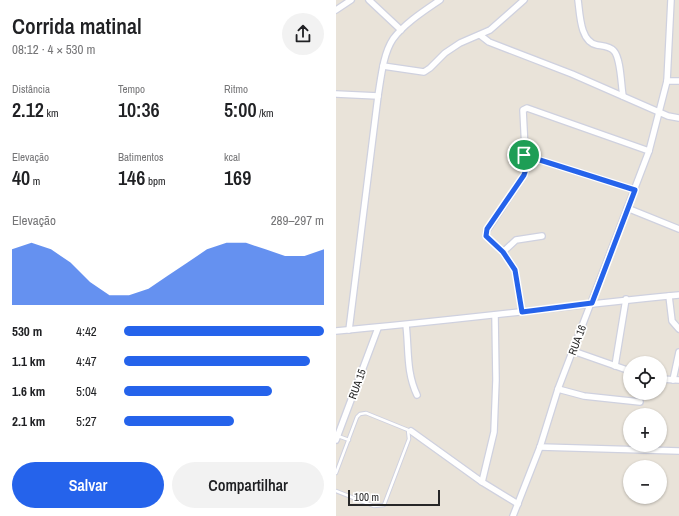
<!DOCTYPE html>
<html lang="pt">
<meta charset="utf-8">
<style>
body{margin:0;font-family:"Archivo Narrow",sans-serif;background:#f2f2f2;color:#202124;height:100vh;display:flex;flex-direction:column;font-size:15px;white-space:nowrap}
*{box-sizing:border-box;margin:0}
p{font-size:13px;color:#757577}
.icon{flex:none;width:22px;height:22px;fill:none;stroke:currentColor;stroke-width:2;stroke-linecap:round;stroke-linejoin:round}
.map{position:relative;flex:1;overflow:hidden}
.sheet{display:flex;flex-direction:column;background:#fff;width:336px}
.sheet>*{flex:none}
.fabs{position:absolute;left:287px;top:356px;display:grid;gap:8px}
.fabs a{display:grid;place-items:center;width:44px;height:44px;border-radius:50%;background:#fff;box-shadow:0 1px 3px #0004;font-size:20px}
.scale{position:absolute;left:12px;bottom:10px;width:92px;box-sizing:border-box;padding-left:4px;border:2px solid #272727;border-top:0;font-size:11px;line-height:14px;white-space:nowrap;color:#272727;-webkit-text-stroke:3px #fff;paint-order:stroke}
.pin{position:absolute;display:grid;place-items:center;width:34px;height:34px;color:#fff;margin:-17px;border:2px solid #fff;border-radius:50%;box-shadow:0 1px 4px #0007}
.round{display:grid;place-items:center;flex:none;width:42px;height:42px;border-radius:21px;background:#f2f2f2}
.summary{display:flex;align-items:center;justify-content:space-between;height:68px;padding:0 12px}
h1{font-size:22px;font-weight:600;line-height:30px}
.figures{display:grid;grid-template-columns:repeat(3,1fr);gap:6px;height:68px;padding:4px 12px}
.figures div{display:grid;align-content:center}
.figures b{font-size:20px;font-weight:600}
.figures small{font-size:11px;font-weight:400}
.figures p{font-size:11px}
.chart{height:112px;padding:8px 12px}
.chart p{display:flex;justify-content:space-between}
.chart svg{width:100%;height:72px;margin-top:4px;fill:#2563eb;opacity:.7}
.action{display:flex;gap:8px;margin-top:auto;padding:8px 12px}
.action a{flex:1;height:46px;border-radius:24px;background:#2563eb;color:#fff;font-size:16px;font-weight:600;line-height:46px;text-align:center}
.action a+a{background:#f2f2f2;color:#202124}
ul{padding:0 12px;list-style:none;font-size:13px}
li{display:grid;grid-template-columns:64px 48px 1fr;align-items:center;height:30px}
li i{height:10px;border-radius:5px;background:#2563eb}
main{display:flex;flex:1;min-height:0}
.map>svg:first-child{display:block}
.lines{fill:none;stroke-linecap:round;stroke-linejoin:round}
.lane-casing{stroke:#cfd1df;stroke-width:4.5}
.street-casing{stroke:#cfd1df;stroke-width:8}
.lane{stroke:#fff;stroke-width:2.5}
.street{stroke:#fff;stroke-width:5.5}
.route-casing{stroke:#fff;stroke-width:8}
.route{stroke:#2563eb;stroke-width:5}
.labels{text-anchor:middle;stroke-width:3.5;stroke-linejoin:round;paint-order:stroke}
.street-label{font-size:11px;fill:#272727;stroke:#fff}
</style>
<main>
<section class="sheet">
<div class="summary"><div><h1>Corrida matinal</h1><p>08:12 · 4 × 530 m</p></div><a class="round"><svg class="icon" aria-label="share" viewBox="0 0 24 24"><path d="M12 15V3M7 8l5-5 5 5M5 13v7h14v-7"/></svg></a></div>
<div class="figures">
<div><p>Distância</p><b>2.12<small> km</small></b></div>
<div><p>Tempo</p><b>10:36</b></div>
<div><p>Ritmo</p><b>5:00<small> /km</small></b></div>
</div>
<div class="figures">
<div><p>Elevação</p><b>40<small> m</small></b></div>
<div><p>Batimentos</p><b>146<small> bpm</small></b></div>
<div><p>kcal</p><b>169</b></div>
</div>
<div class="chart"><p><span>Elevação</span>289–297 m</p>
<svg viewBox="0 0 160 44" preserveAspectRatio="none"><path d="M0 44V10L10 6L20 10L30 18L40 30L50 38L60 38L70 34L80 26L90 18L100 10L110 6L120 6L130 10L140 14L150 14L160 10V44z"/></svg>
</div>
<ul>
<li><b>530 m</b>4:42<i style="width:100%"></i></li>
<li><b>1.1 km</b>4:47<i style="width:93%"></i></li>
<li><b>1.6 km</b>5:04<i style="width:74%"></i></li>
<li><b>2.1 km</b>5:27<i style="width:55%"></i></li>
</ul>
<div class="action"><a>Salvar</a><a>Compartilhar</a></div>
</section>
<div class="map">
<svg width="343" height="516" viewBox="0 0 343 516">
<rect width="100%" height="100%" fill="#e9e3d9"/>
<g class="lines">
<g class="lane-casing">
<g id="lane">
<path d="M2 436 13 440"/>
<path d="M0 473 21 417 24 414 30 413 72 430 73 439 48 505 38 506 0 491"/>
</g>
</g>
<g class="street-casing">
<g id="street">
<path d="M33 0 65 30"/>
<path d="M242 0C244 14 244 42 261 45 266 46 274 46 278 51 285 59 285 85 287 96"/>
<path d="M0 10 15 0"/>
<path d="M144 35 153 42 236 74 332 116 343 118"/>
<path d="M47 66 88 72 94 68 109 53 124 43 154 30 188 0"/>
<path d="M331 81H343"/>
<path d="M0 94 42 96"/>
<path d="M188 155 299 190"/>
<path d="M291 208 343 229"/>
<path d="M167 252 180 240 206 236"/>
<path d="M333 296 336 321 343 329"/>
<path d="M186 312 179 270 167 252 150 236V232L188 175 190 169 187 110 191 108 313 151"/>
<path d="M70 325C73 349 70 372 81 395"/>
<path d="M13 330 42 96C45 78 47 54 57 39 69 23 88 11 104 0"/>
<path d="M0 331C114 321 229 306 343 295"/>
<path d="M237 351 294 371"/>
<path d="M279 366 290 299"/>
<path d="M324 379 343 380"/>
<path d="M337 380 343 352"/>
<path d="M222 389 248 396 304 402"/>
<path d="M75 431 146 482 182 504"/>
<path d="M0 440 42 328"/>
<path d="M204 447 343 451"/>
<path d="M146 482 158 432 160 380 159 315"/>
<path d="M177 516 204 447 222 389 313 151 331 81 335 0"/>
</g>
</g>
<use href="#lane" class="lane"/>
<use href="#street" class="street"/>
</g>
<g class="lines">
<g class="route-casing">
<path id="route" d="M188 155 299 190 256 303 186 312 179 270 167 252 150 236 151 229 188 175 190 169Z"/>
</g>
<use href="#route" class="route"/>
</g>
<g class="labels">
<g class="street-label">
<text transform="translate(241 340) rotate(-69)" y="4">RUA 16</text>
<text transform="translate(21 384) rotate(-70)" y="4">RUA 15</text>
</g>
</g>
</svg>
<div class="fabs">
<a><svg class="icon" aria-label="locate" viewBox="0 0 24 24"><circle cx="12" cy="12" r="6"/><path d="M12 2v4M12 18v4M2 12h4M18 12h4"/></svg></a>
<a>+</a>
<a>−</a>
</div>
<div class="scale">100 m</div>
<div class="pin" style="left:188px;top:155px;background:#1e9e55"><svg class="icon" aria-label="arrive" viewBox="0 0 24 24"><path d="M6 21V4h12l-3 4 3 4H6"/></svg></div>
</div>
</main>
